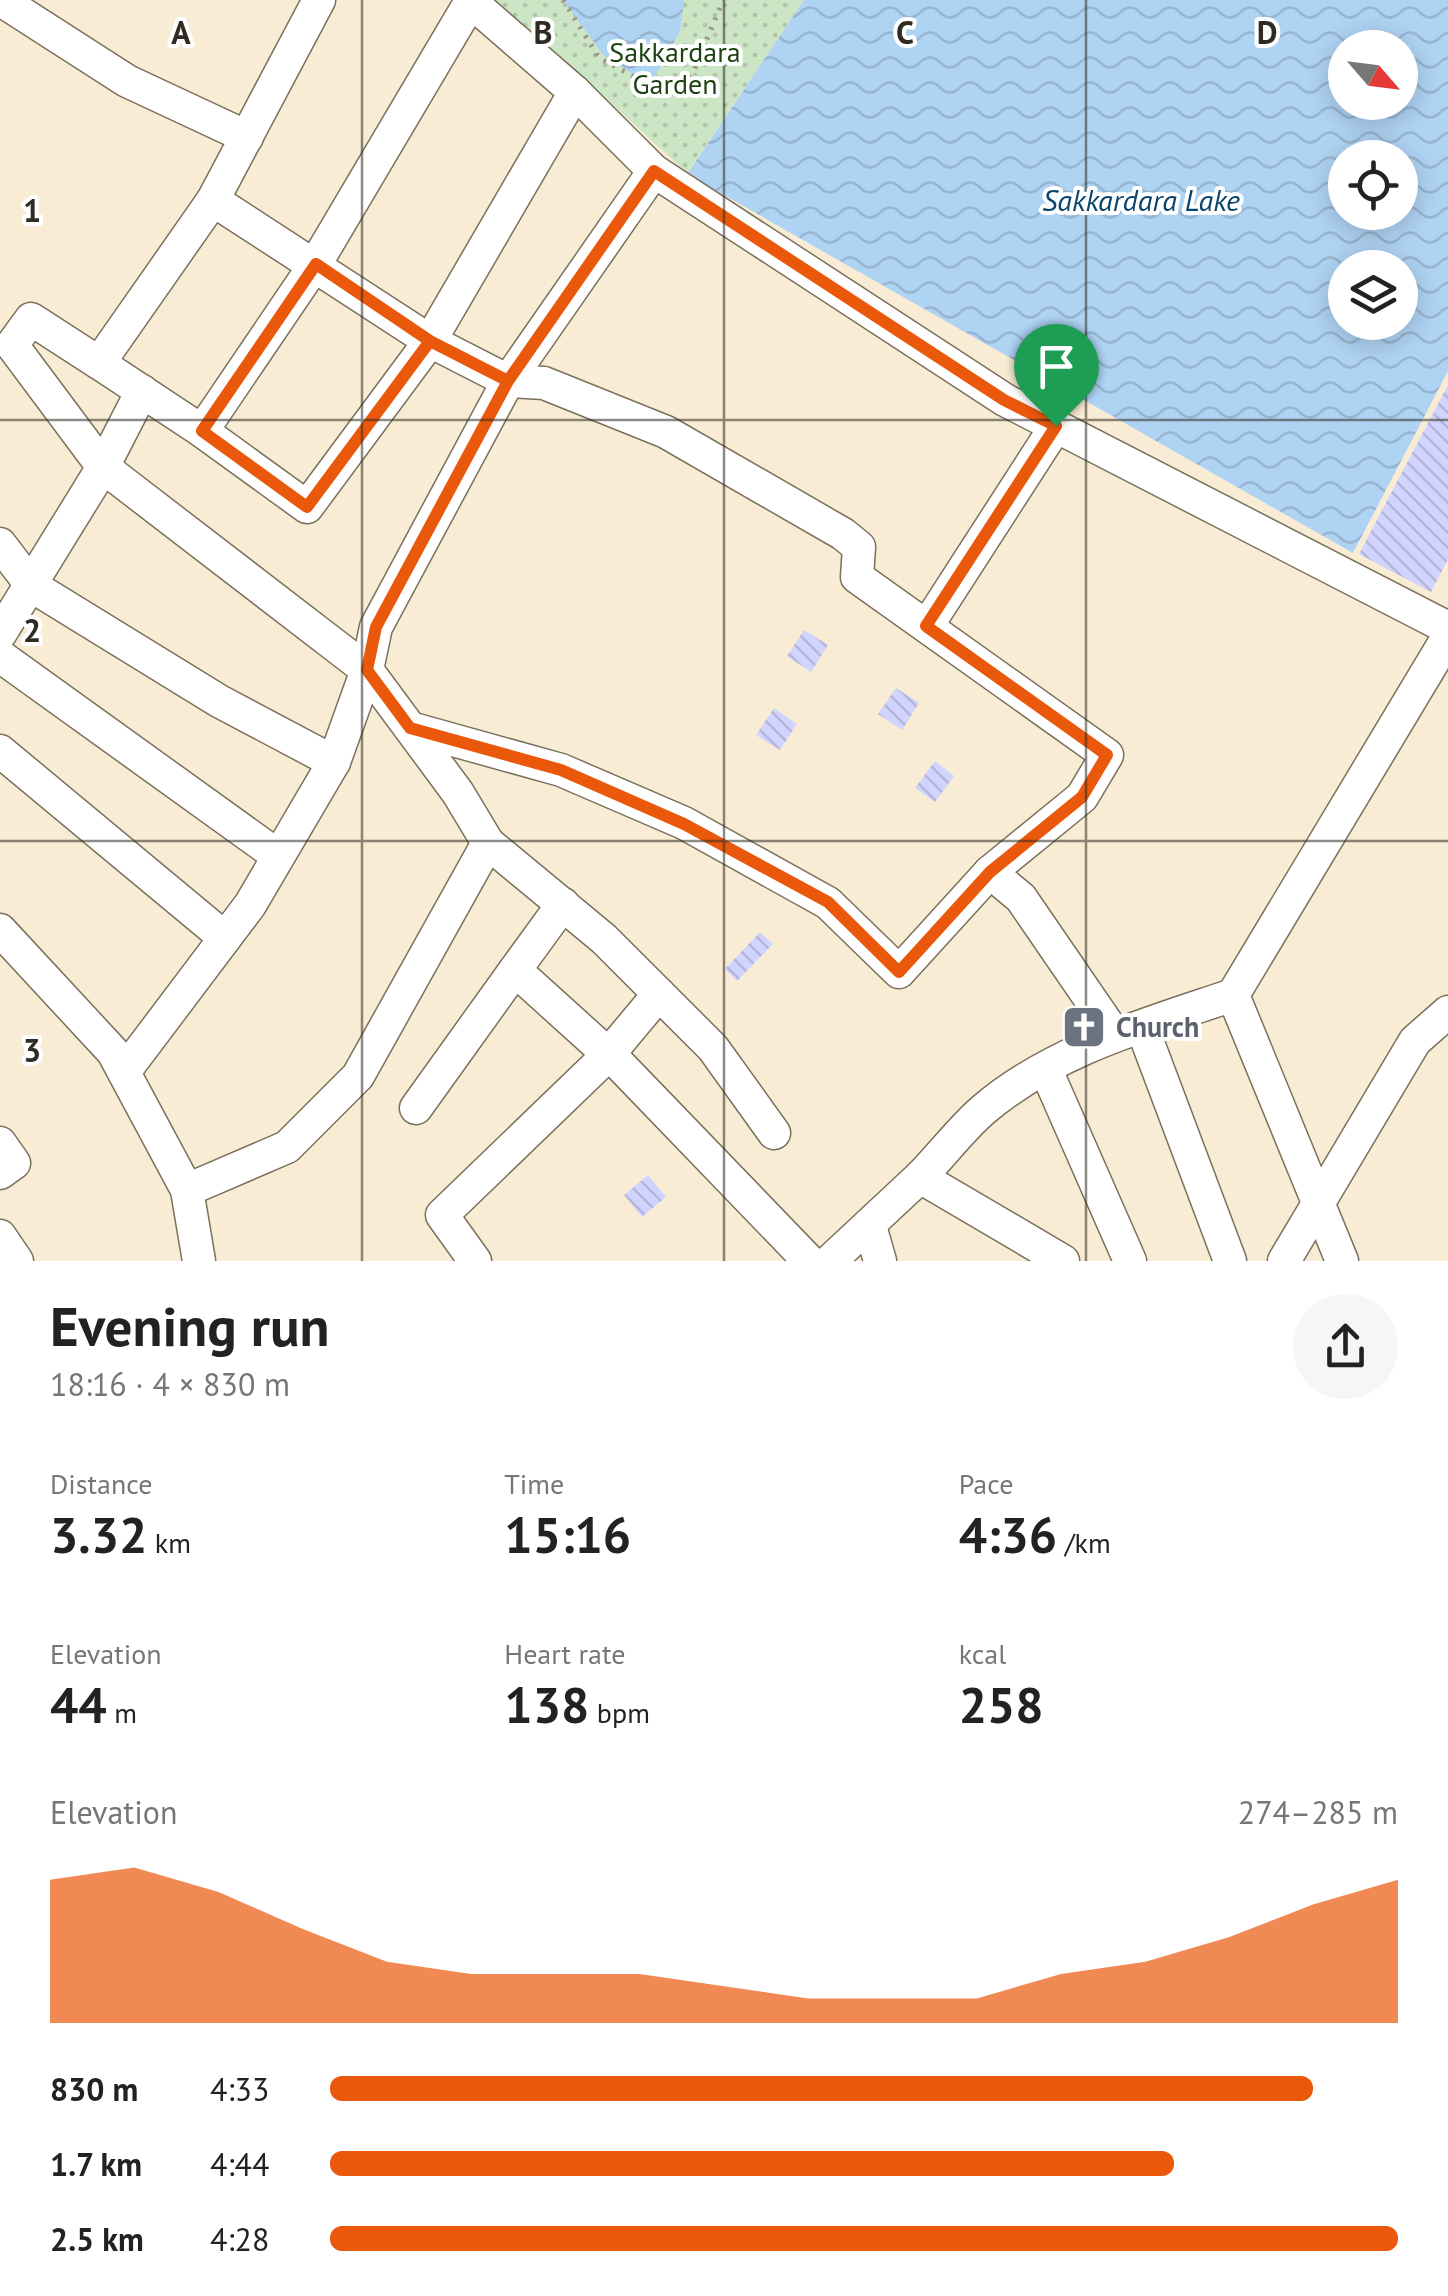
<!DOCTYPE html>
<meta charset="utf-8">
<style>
body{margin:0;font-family:"PT Sans",sans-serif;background:#f6f6f6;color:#222;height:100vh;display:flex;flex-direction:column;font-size:38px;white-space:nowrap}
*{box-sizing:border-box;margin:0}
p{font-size:32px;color:#767676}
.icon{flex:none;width:55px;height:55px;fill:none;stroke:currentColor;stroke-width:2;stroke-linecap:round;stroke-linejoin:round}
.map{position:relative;height:1261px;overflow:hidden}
.side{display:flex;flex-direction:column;background:#fff;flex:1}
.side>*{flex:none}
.needle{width:65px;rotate:118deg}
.buttons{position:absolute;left:1328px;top:30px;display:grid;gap:20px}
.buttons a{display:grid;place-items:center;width:90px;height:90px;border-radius:50%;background:#fff;box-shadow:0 5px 25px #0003;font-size:50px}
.pin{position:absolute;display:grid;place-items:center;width:85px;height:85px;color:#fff;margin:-102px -42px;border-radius:50% 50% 50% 0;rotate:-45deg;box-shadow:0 0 10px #0007}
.pin .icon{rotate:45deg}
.round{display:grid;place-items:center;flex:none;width:105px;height:105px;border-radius:52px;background:#f6f6f6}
.summary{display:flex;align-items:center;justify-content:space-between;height:170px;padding:0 50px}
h1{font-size:55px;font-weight:700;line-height:75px}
.stats{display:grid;grid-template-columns:repeat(3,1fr);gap:15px;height:170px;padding:10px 50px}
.stats div{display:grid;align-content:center}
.stats b{font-size:50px;font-weight:700}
.stats small{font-size:28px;font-weight:400}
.stats p{font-size:28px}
.chart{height:280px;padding:20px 50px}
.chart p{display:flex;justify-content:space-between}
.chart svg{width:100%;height:180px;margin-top:10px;fill:#ea580c;opacity:.7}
ul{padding:0 50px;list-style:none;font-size:32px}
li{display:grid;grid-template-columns:160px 120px 1fr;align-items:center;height:75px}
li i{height:25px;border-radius:12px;background:#ea580c}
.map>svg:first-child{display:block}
.grass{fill:url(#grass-dots)}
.water{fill:url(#water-waves);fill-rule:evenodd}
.building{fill:url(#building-back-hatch)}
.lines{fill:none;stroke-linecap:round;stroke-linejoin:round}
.minor-casing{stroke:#7b705b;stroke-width:35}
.path{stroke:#9e9584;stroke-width:5;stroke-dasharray:2.5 8;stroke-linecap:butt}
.minor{stroke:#fff;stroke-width:32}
.route-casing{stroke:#fff;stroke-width:20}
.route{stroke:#ea580c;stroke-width:12}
.grid{fill:none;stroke:#302b22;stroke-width:2.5;stroke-opacity:0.55}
.labels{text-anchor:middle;stroke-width:8;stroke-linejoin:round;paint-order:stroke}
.park-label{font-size:28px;fill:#1d4312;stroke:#fff}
.worship-label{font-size:28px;font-weight:bold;fill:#5b616d;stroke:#fff;text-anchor:start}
.water-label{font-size:30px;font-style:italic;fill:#0a456d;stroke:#fff}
.grid-label{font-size:32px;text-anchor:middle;font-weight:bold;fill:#302b22;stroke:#fff;stroke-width:8;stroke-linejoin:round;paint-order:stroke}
</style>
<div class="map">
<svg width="1448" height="1261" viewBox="0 0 1448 1261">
<defs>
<pattern id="grass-dots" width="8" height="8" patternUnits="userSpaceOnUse" patternTransform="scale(2.5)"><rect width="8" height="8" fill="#cce5c5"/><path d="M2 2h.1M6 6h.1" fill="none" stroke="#b0c5a9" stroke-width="1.8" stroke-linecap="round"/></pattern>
<pattern id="water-waves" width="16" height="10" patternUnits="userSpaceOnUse" patternTransform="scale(2.5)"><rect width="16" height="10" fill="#afd3f3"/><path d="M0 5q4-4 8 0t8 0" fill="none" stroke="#97b5d0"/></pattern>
<pattern id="building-back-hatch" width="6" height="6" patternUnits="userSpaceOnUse" patternTransform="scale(2.5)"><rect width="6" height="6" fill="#d1d4ff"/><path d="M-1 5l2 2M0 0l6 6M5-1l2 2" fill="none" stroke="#b4b6da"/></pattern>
</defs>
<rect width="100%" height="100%" fill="#f9ecd5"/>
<path class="grass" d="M489 0H804L687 173 560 56Z"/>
<g class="water">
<path d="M563 0H684L680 31 650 85 603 55Z"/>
<path d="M804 0H1448V371L1353 553 687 174ZM1345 48H1400V102H1345ZM1345 158H1400V212H1345ZM1345 268H1400V322H1345Z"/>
</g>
<g class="building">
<path d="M1448 385V559L1431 592 1359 554Z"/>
<path d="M804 630 828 645 811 672 787 656Z"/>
<path d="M896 688 919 703 902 730 878 714Z"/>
<path d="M774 708 797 724 780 750 756 735Z"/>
<path d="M935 761 954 776 935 802 915 788Z"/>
<path d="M760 932 773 944 737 981 725 969Z"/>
<path d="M648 1175 666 1197 642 1217 624 1195Z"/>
</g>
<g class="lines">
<g class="minor-casing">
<g id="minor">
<path d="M1 0 127 81 247 137"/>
<path d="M319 0 213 200 430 341 508 381 544 383 666 432 843 534 859 547 857 577 1107 755 1082 797 990 872 1021 898 1115 1035"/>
<path d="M469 0 575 92 654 171 1005 400 1448 628"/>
<path d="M213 200 99 363 202 431 316 263 471 1"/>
<path d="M99 363 31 319 12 345 103 467 367 670 334 762 250 905 124 1072"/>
<path d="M202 431 307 507 430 341 575 92"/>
<path d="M0 544 32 586 219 701 334 762"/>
<path d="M927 626 1056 426"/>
<path d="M0 634 103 467 142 391"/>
<path d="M0 656 278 856"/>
<path d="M410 728 561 770 684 823 828 903 899 972 990 872"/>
<path d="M0 751 225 938"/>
<path d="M488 843 604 939 713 1048 774 1133"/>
<path d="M563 904 515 970 620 1065 809 1261"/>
<path d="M0 930 113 1052 187 1190"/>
<path d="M1142 1027 1230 1261"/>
<path d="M1046 1070 1130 1261"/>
<path d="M416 1108 515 970"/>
<path d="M0 1143 14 1163 0 1173"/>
<path d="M920 1177C941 1156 961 1129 983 1110 1053 1050 1148 1024 1233 995"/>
<path d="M870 1226 880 1261"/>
<path d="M0 1236 17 1261"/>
<path d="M199 1261 187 1190 287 1147 358 1076 488 843 458 793 367 670 376 627 508 381 654 171"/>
<path d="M475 1261 442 1215 608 1055 659 994"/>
<path d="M830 1261 920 1177 1063 1261"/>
<path d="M1284 1261 1415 1041 1448 1012"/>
<path d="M1342 1261 1233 995 1448 637"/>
</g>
</g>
<path class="path" d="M563 0 599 58 650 85 677 86 693 73 723 0"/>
<use href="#minor" class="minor"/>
</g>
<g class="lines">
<g class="route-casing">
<path id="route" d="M1056 426 1004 400 654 171 508 381 430 341 307 507 202 431 316 264 430 341 508 381 376 627 367 670 410 728 561 770 684 824 828 902 899 972 990 872 1082 797 1107 755 926 626 1056 426"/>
</g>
<use href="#route" class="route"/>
</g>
<path class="grid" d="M362 0V1261M724 0V1261M1086 0V1261M0 420H1448M0 841H1448"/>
<defs>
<g id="church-square" transform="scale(2.25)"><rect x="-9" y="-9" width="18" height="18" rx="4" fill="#6b7280" stroke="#fff"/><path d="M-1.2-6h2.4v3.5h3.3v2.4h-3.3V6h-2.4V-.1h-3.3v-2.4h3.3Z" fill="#fff"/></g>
</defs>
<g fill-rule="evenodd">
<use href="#church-square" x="1084" y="1027"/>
</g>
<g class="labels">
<g class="park-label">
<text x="675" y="62">Sakkardara<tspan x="675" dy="32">Garden</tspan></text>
</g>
<g class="worship-label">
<text x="1116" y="1037">Church</text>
</g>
<g class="water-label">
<text x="1141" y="211">Sakkardara Lake</text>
</g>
</g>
<g class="grid-label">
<text x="181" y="44">A</text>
<text x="543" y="44">B</text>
<text x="905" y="44">C</text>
<text x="1267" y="44">D</text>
<text x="32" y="222">1</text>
<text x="32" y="642">2</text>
<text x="32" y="1062">3</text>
</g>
</svg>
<div class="buttons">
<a><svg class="needle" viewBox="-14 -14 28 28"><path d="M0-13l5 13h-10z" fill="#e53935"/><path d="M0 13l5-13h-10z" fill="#767676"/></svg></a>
<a><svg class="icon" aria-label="locate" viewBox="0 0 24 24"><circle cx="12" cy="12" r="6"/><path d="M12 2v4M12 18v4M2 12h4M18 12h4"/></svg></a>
<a><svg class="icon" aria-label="layers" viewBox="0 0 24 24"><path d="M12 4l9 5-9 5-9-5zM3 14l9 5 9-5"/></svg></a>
</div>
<div class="pin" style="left:1056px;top:426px;background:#1e9e55"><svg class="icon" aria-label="arrive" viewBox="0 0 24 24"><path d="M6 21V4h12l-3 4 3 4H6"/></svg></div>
</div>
<section class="side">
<div class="summary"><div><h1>Evening run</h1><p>18:16 · 4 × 830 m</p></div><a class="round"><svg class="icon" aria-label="share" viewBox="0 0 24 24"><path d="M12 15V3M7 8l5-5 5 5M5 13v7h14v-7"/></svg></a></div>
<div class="stats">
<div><p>Distance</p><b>3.32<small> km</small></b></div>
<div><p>Time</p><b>15:16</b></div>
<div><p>Pace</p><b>4:36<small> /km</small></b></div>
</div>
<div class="stats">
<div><p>Elevation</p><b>44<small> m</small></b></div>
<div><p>Heart rate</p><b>138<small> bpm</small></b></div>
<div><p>kcal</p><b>258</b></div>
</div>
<div class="chart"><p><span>Elevation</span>274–285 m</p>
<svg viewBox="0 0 160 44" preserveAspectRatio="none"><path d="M0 44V9L10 6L20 12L30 21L40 29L50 32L60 32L70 32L80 35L90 38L100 38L110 38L120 32L130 29L140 23L150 15L160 9V44z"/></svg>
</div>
<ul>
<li><b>830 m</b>4:33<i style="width:92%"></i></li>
<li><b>1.7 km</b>4:44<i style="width:79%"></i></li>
<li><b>2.5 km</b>4:28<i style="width:100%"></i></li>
</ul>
</section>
